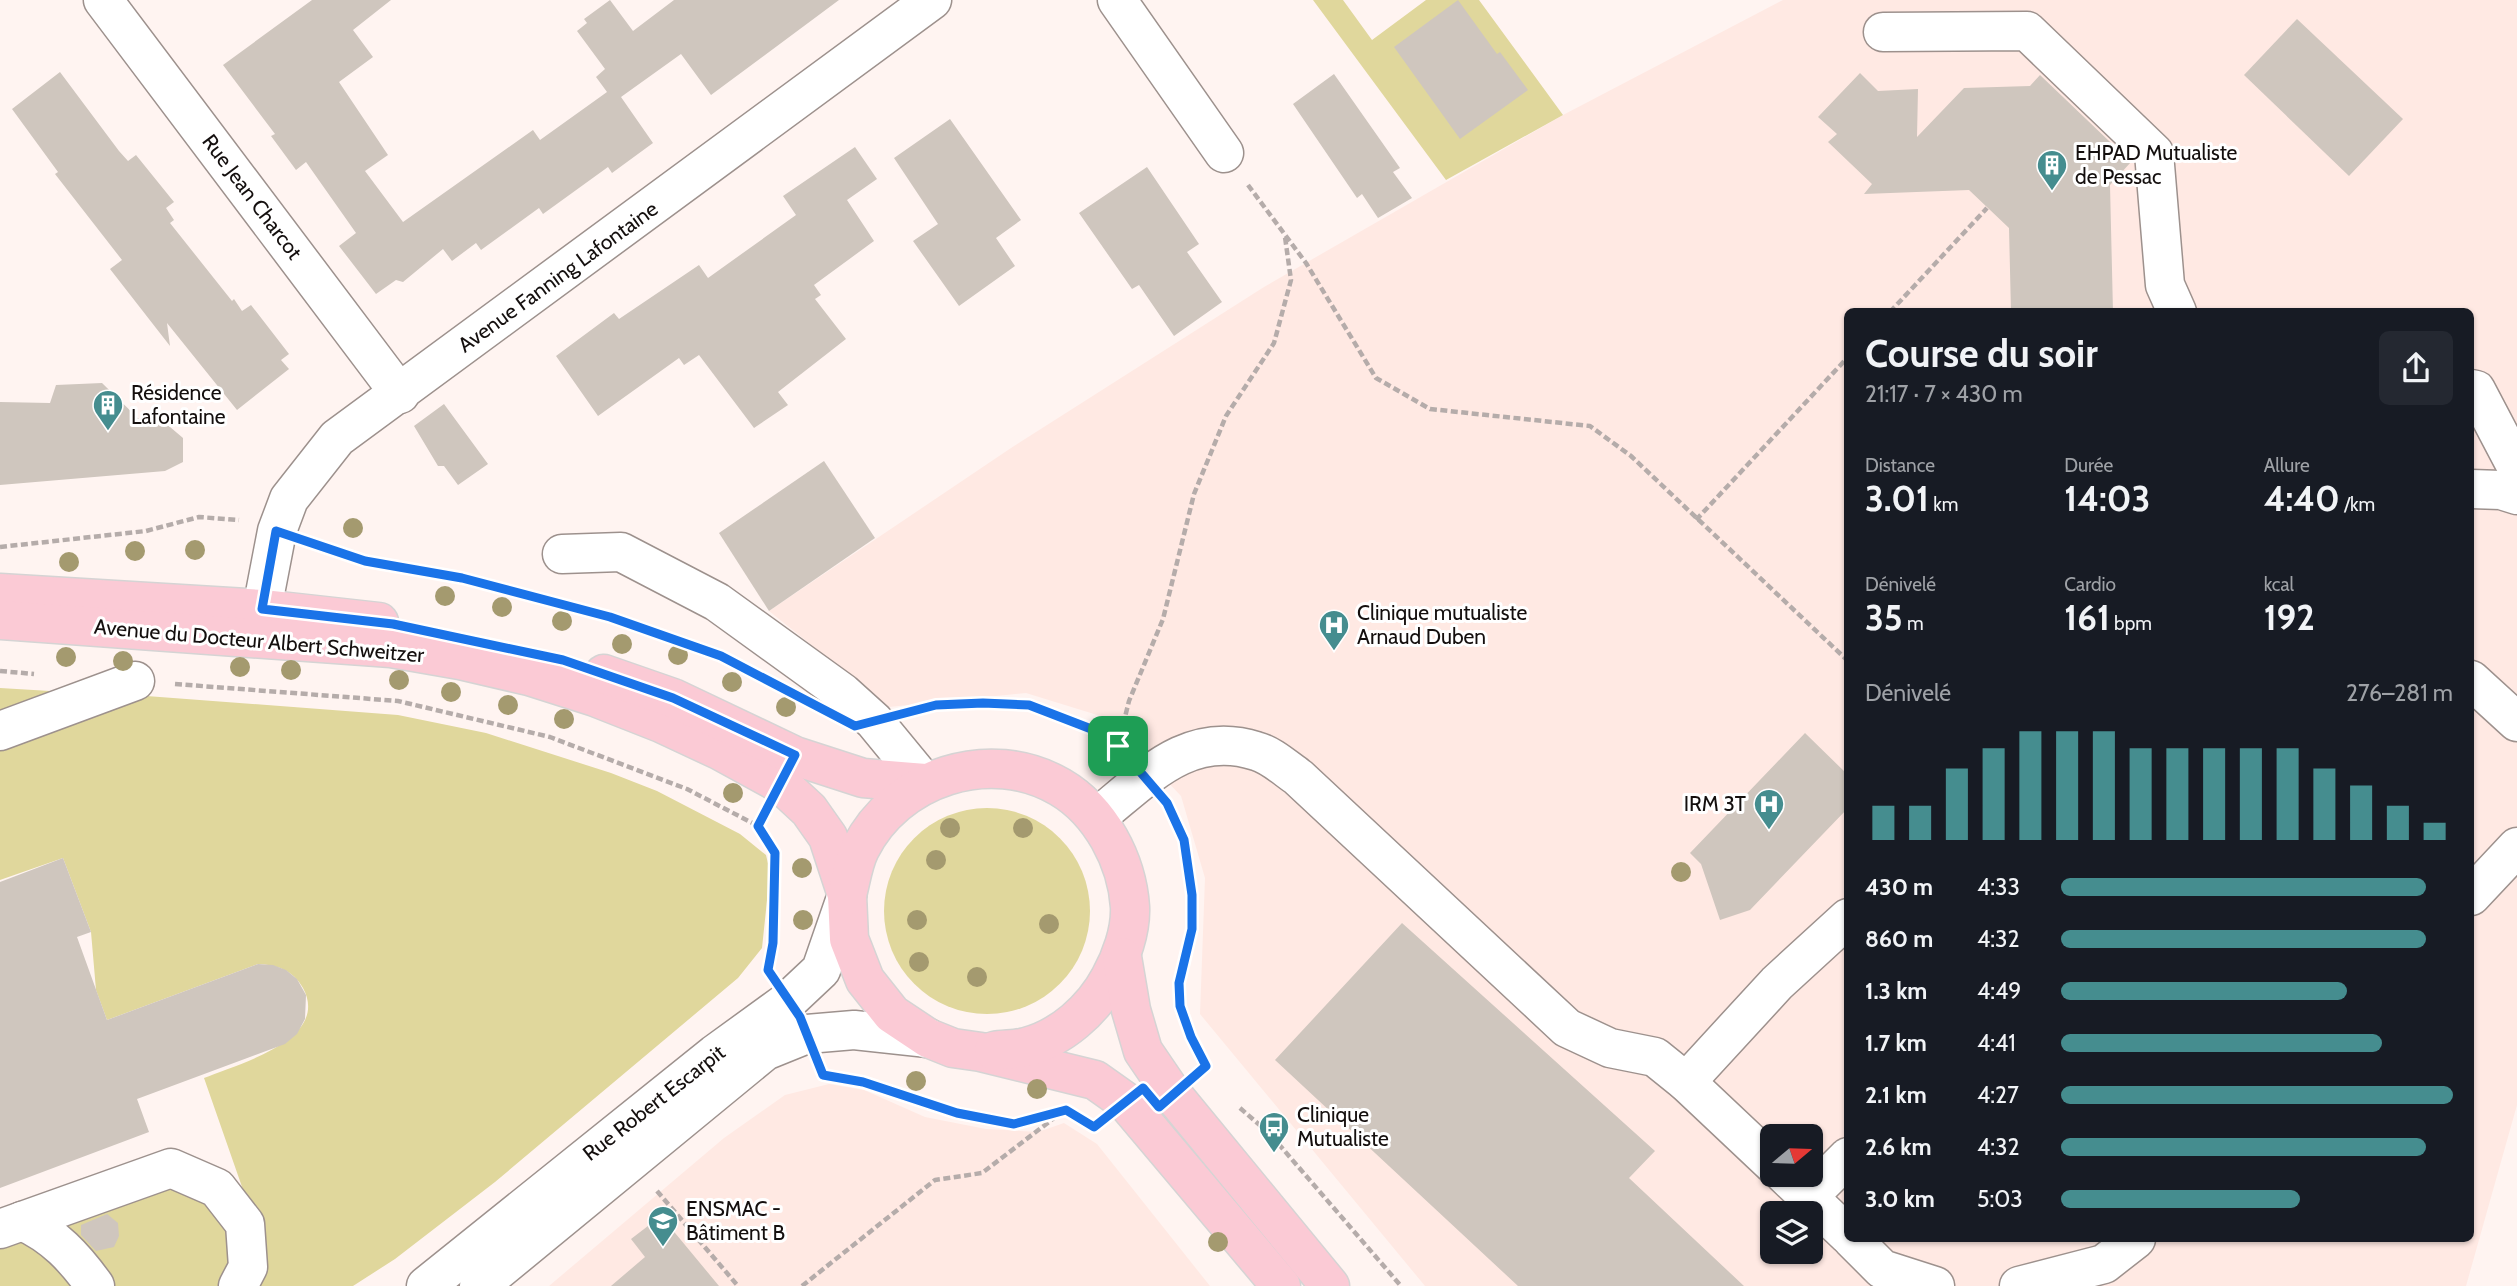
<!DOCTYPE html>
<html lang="fr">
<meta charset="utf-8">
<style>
body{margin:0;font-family:Cabin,sans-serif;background:#242831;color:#f1f3f6;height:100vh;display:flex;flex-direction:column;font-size:26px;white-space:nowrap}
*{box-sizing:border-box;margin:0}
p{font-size:23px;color:#9ea1a6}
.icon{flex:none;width:38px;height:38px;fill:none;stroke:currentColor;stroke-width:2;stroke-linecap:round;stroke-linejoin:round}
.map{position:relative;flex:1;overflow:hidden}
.sheet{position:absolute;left:1844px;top:308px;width:630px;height:934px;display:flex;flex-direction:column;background:#171b24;border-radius:10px;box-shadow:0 2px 5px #0004}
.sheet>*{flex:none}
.needle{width:46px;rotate:71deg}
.tools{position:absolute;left:1760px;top:1124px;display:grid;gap:14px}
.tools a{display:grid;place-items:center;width:63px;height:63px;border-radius:10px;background:#171b24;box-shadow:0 2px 5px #0004;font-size:35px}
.pin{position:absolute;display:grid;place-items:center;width:60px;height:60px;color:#fff;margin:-30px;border-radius:14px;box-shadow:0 4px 10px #0006}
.round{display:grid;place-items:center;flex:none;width:74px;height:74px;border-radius:10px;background:#242831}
.overview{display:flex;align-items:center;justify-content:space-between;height:119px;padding:0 21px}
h1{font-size:38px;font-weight:700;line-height:52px}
.figures{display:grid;grid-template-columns:repeat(3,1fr);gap:10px;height:119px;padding:7px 21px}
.figures div{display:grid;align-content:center}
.figures b{font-size:35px;font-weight:700}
.figures small{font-size:19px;font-weight:400}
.figures p{font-size:19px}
.chart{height:196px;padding:14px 21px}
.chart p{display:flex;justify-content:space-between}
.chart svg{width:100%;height:126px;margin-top:7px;stroke:#458d8f;stroke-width:6}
ul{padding:0 21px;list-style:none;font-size:23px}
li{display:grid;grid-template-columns:112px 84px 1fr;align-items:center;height:52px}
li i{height:18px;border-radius:9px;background:#458d8f}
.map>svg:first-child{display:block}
.built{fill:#ffe9e3;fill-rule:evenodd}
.green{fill:#e0d79c}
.building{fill:#cfc6be}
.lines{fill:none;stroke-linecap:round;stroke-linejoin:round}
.minor-casing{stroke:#9d918d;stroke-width:41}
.major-casing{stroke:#d5d4d4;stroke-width:41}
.path{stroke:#b5acaa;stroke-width:4.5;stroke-dasharray:7 3.5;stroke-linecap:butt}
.minor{stroke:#fff;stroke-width:38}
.major{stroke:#fbcad5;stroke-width:38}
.tree{fill:#a49a6f}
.route-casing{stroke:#fff;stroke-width:14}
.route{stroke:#1a73e8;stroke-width:9}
.labels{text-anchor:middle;stroke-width:6;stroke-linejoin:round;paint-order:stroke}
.poi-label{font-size:21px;fill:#140f0e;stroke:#fff;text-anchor:start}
.street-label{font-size:21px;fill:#140f0e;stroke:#fff}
</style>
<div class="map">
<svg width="2517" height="1286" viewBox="0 0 2517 1286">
<rect width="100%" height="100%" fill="#fff4f1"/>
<g class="built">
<path d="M1783 0H2517V1105L2466 1286H1425L1200 1014 1205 878 1181 796 1107 718 1026 693 889 707 769 611 1011 448 1264 287 1563 115ZM1848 312H2471V1239H1848ZM1773 1136H1811V1174H1773ZM1773 1213H1811V1251H1773Z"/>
<path d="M829 1084 864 1090 925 1117 986 1129 1038 1132 1064 1123 1097 1144 1210 1286H549L724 1138 785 1095Z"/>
</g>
<g class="green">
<path d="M1313 0H1343L1372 40 1426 0H1479L1563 115 1446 180Z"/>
<path d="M0 688 67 692 0 718Z"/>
<path d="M120 694 398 715 486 733 611 773 657 791 740 834 766 855 770 872 762 948 738 978 495 1182 395 1259 353 1286H0V1243L152 1185 248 1204 204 1078C237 1064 331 1040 303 988 293 970 277 965 258 964L107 1020 96 990 91 932 63 858 0 880V740Z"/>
<circle cx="987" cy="911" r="103"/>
</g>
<g class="building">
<path d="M312 0H391L353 30 373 57 339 82 388 155 365 171 403 222 533 130 540 140 607 92 596 77 605 69 577 31 587 23 584 19 610 0 633 31 674 0H839L711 95 681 54 621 97 653 143 612 173 608 167 543 214 539 208 481 250 476 243 452 261 443 249 403 282 396 280 376 294 339 246 356 233 306 162 296 170 271 136 275 134 223 65Z"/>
<path d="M1458 0 1497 54 1500 52 1528 90 1460 139 1394 47Z"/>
<path d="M2297 19 2403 119 2349 176 2244 75Z"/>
<path d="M60 72 119 151 128 161 136 155 174 202 166 208 174 220 170 223 232 301 234 299 242 311 251 305 289 354 281 360 289 369 237 410 167 323 170 346 110 269 122 260 55 174 58 172 12 109Z"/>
<path d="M1860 73 1878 91 1918 89 1917 137 1964 88 2030 86 2040 75 2131 162 2110 185 2113 312H2011L2009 228 1969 190 1864 194 1872 184 1828 142 1837 134 1818 117Z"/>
<path d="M1334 74 1400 168 1393 172 1412 198 1378 218 1362 194 1357 198 1293 104Z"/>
<path d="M950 119 1021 220 996 238 1015 266 959 306 913 241 938 224 894 158Z"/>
<path d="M855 147 877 179 847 200 874 241 814 285 821 295 815 299 846 339 778 392 788 405 754 428 699 355 684 365 679 358 598 416 556 356 614 313 619 319 699 265 708 278 796 215 783 196Z"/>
<path d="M1147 167 1199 244 1187 252 1222 302 1174 336 1139 285 1132 289 1079 213Z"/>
<path d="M102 383 147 427 157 416 183 438V462L165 471 0 485V402L50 403 56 385Z"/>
<path d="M444 404 488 464 458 485 444 466H438L414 426Z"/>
<path d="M824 461 875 538 769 611 719 533Z"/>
<path d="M1805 733 1848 775V808L1750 910 1720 920 1701 864 1690 853Z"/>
<path d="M63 858 91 932 77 937 107 1020 258 964 273 965 286 970 297 979 306 995 305 1019 297 1034 285 1044 137 1099 149 1132 0 1188V882Z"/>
<path d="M1402 923 1655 1151 1629 1178 1744 1286H1518L1275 1060Z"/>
<path d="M107 1214 118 1223 119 1236 114 1247 96 1251 81 1235V1225Z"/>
<path d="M661 1216 719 1286H611L645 1257 631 1239Z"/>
</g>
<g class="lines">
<g class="minor-casing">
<g id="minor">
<path d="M103 0 400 394"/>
<path d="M1117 0 1224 153"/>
<path d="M1883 32 2027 31 2154 153 2165 285 2177 312"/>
<path d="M2471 389 2476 390 2517 468"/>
<path d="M2471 489 2501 490 2517 495"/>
<path d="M562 554 621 552 717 602 843 693 874 721 925 783"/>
<path d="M262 609 277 531 289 499 337 438 932 0"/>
<path d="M2471 680 2517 722"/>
<path d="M0 731 135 681"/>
<path d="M1096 818C1145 779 1188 729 1256 751 1271 755 1285 768 1298 777L1567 1028 1610 1048 1655 1057 1686 1082 1773 1164"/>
<path d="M2471 896 2517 847"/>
<path d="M1686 1082 1777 983 1848 918"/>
<path d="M1784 1174 1848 1235"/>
<path d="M1808 1197 1848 1157"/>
<path d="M22 1221C54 1235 75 1258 95 1286"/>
<path d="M0 1229 171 1168 217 1188 245 1224 248 1267 238 1286"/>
<path d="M1852 1239 1882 1269 1935 1286"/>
<path d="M426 1286 715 1054 788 1001 821 970 847 895"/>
<path d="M479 1286 765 1051 807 1034 854 1030 928 1038"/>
<path d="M2019 1286 2104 1264 2136 1239"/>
</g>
</g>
<g class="major-casing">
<g id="major">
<path d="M0 593 262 609 379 622"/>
<path d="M0 620 391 648 460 660 529 676 595 697 661 723 721 751 781 784 809 810 828 837 847 895 849 939 865 980 892 1014 928 1038 953 1048 981 1052 1095 1080 1126 1102 1281 1286"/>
<path d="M604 674 673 698 795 756 863 778 925 783"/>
<path d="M847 895C851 880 853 863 860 849 896 777 990 746 1060 787 1101 811 1127 861 1130 907 1131 931 1121 958 1110 978 1093 1010 1061 1038 1026 1047 1016 1050 1004 1049 994 1051"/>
<path d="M1122 957 1131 1010 1143 1051 1173 1095 1330 1286"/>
</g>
</g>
<g class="path">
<path d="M1248 185 1306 263 1376 378 1430 409 1590 426 1631 456 1848 661"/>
<path d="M1890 312 1987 208"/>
<path d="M1696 520 1848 357"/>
<path d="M314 544 365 561 462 578 610 617 717 655"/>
<path d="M0 547 146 531 199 517 239 520"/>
<path d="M0 671 34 674"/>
<path d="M175 684 398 701 550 737 687 789 758 826"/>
<path d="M916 710 936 705 983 703 1029 705 1099 732 1120 748"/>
<path d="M1118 745 1129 701 1163 619 1194 494 1226 416 1274 343 1291 280 1285 237"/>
<path d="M1169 809C1187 846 1196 887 1192 928 1189 954 1177 976 1180 1002 1182 1024 1196 1046 1206 1066"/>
<path d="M761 821 758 826 775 853 773 943 769 960"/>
<path d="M824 1076 863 1082 957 1113 1014 1123 1053 1113"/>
<path d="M1240 1108 1270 1134 1401 1286"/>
<path d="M657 1191 738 1286"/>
<path d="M802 1286 935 1180 982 1173 1062 1112"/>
</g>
<use href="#minor" class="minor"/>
<use href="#major" class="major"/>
</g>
<g class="tree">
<circle cx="353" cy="528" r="10"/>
<circle cx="195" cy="550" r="10"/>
<circle cx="135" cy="551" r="10"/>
<circle cx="69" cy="562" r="10"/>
<circle cx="445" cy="596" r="10"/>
<circle cx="502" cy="607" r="10"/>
<circle cx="562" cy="621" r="10"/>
<circle cx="622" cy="644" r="10"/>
<circle cx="678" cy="655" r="10"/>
<circle cx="66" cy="657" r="10"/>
<circle cx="123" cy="661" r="10"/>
<circle cx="240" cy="667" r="10"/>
<circle cx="291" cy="670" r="10"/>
<circle cx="399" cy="680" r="10"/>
<circle cx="732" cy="682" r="10"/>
<circle cx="451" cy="692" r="10"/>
<circle cx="508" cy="705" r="10"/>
<circle cx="786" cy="707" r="10"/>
<circle cx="564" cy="719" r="10"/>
<circle cx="733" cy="793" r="10"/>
<circle cx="950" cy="828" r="10"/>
<circle cx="1023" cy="828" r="10"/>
<circle cx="936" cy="860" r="10"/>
<circle cx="802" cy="868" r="10"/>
<circle cx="1681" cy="872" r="10"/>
<circle cx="803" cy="920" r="10"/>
<circle cx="917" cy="920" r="10"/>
<circle cx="1049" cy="924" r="10"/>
<circle cx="919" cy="962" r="10"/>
<circle cx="977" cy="977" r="10"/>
<circle cx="916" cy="1081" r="10"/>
<circle cx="1037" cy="1089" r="10"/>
<circle cx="1218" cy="1242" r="10"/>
</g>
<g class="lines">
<g class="route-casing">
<path id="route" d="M276 531 365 561 462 578 610 617 721 656 855 726 936 705 983 703 1029 705 1099 732 1118 746 1167 803 1184 840 1192 895V929L1179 983 1180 1006 1191 1037 1206 1066 1159 1107 1143 1088 1094 1127 1066 1110 1014 1124 957 1113 863 1082 823 1075 800 1017 768 970 773 943 775 853 758 826 795 755 673 698 563 660 393 624 262 609Z"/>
</g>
<use href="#route" class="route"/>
</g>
<defs>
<g id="building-pin" transform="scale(1.575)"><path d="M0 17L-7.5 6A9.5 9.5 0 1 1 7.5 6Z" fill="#458d8f" stroke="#fff"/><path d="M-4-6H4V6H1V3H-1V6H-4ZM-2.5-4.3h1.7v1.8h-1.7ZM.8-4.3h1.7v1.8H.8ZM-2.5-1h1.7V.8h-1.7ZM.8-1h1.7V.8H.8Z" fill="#fff"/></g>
<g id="hospital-pin" transform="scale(1.575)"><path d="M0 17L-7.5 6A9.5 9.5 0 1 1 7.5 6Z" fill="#458d8f" stroke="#fff"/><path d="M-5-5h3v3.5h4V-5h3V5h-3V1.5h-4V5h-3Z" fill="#fff"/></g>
<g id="bus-pin" transform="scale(1.575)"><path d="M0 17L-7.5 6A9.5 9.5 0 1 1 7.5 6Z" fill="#458d8f" stroke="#fff"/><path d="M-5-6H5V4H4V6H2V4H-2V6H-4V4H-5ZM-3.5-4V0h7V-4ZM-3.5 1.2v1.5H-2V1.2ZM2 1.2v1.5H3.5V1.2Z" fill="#fff"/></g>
<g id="university-pin" transform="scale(1.575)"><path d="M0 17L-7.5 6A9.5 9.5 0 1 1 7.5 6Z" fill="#458d8f" stroke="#fff"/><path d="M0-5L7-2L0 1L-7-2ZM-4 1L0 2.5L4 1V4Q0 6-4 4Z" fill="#fff"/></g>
</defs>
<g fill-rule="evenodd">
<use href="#building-pin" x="2052" y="165"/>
<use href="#building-pin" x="108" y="405"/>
<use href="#hospital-pin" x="1334" y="625"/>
<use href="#hospital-pin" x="1769" y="804"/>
<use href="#bus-pin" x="1274" y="1127"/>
<use href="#university-pin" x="663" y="1221"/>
</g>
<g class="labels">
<g class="poi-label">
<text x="2075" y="160">EHPAD Mutualiste<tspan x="2075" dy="24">de Pessac</tspan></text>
<text x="131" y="400">Résidence<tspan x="131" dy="24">Lafontaine</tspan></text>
<text x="1357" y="620">Clinique mutualiste<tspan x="1357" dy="24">Arnaud Duben</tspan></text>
<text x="1746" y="811" text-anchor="end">IRM 3T</text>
<text x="1297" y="1122">Clinique<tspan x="1297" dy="24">Mutualiste</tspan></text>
<text x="686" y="1216">ENSMAC -<tspan x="686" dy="24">Bâtiment B</tspan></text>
</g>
<g class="street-label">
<text transform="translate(252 197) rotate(53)" y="7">Rue Jean Charcot</text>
<text transform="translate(558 277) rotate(-36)" y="7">Avenue Fanning Lafontaine</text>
<text transform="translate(259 641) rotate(5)" y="7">Avenue du Docteur Albert Schweitzer</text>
<text transform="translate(654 1103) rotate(-38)" y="7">Rue Robert Escarpit</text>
</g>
</g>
</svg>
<div class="tools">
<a><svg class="needle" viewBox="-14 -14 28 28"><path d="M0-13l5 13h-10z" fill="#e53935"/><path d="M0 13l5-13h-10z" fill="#9ea1a6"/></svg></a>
<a><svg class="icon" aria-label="layers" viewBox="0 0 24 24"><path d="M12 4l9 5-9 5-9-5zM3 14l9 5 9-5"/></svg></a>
</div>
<div class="pin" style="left:1118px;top:746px;background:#1e9e55"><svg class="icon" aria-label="arrive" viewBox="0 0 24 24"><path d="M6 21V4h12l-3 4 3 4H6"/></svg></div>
<section class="sheet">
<div class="overview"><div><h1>Course du soir</h1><p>21:17 · 7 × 430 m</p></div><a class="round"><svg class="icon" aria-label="share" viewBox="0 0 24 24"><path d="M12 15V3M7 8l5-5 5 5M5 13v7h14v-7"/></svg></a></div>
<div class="figures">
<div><p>Distance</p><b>3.01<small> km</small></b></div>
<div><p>Durée</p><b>14:03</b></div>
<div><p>Allure</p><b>4:40<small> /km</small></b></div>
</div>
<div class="figures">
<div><p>Dénivelé</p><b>35<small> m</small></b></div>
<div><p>Cardio</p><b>161<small> bpm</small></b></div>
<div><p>kcal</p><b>192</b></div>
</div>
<div class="chart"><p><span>Dénivelé</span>276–281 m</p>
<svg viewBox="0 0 160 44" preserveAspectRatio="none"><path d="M5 44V32M15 44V32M25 44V19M35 44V12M45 44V6M55 44V6M65 44V6M75 44V12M85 44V12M95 44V12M105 44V12M115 44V12M125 44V19M135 44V25M145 44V32M155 44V38"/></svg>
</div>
<ul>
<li><b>430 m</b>4:33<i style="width:93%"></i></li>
<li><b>860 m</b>4:32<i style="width:93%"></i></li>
<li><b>1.3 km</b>4:49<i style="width:73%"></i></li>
<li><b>1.7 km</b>4:41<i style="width:82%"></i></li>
<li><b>2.1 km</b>4:27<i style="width:100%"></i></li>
<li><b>2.6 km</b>4:32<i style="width:93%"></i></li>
<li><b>3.0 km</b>5:03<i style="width:61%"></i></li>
</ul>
</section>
</div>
